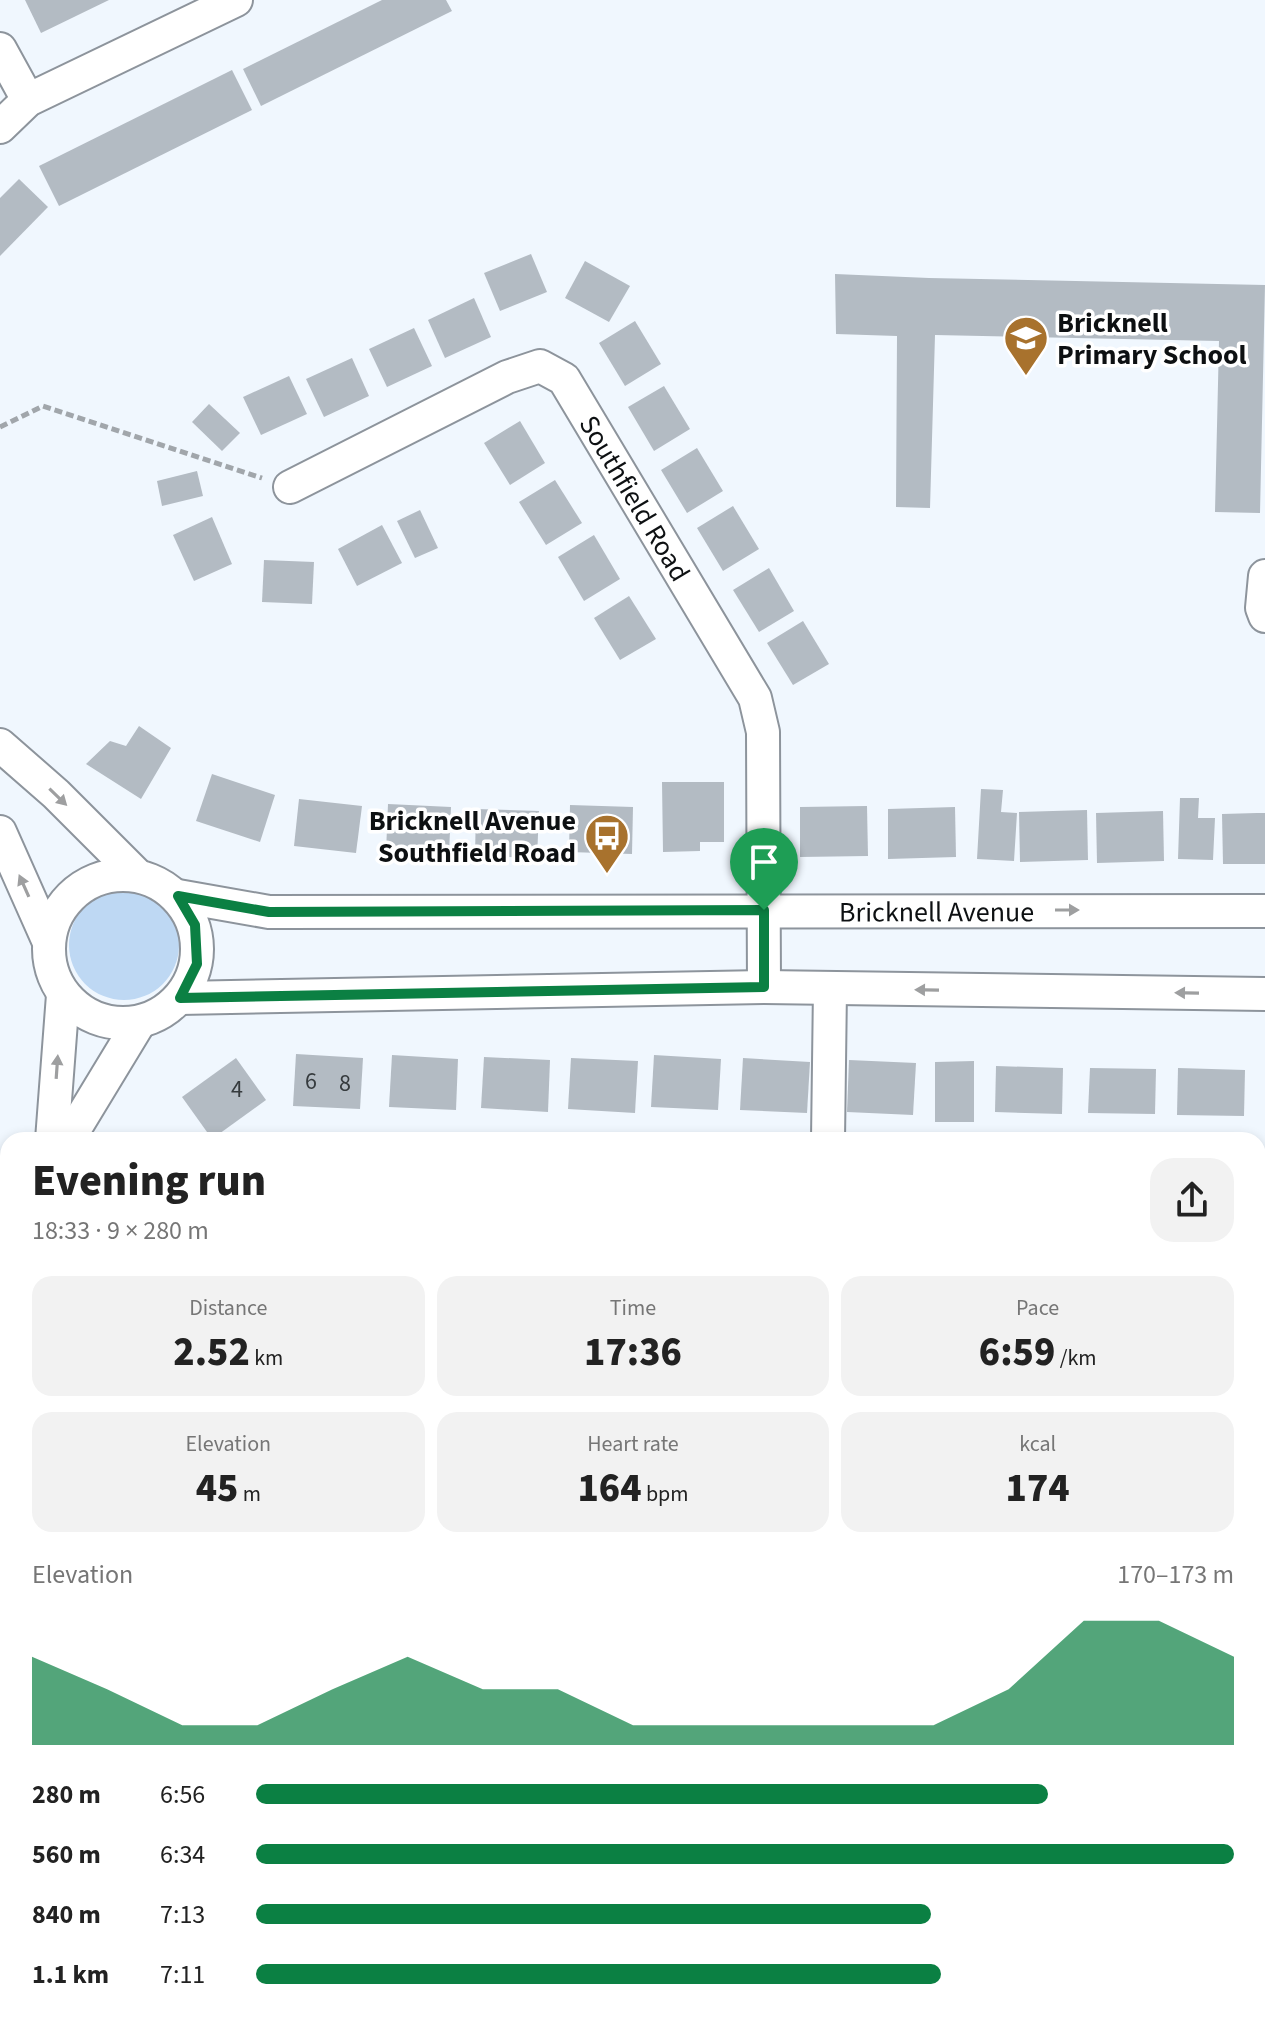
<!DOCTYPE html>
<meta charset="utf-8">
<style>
body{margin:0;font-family:"Source Sans 3",sans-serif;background:#f2f2f2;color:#222;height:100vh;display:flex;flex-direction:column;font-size:30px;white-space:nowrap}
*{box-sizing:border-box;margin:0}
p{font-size:26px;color:#767676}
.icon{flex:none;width:44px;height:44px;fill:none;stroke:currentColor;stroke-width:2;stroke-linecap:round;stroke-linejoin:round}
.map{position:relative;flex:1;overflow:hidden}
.side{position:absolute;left:0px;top:1132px;width:1266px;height:890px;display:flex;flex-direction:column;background:#fff;border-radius:24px 24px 0 0;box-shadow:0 4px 12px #0003}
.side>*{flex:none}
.pin{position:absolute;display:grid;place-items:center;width:68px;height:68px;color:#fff;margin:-82px -34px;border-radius:50% 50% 50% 0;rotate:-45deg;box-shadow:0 0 8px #0007}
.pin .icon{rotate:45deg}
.round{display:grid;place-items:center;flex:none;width:84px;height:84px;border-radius:24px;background:#f2f2f2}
.summary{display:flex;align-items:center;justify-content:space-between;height:136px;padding:0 32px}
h1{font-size:44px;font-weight:800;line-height:60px}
.stats{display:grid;grid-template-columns:repeat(3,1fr);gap:12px;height:136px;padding:8px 32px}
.stats div{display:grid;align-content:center;border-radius:20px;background:#f2f2f2;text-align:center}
.stats b{font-size:40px;font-weight:800}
.stats small{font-size:22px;font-weight:400}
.stats p{font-size:22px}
.chart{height:224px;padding:16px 32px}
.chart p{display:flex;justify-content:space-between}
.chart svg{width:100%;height:144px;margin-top:8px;fill:#0b8043;opacity:.7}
ul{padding:0 32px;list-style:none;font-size:26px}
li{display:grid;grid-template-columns:128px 96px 1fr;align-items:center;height:60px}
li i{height:20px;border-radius:10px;background:#0b8043}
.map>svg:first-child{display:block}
.green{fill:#bed8f3}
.building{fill:#b3bbc3}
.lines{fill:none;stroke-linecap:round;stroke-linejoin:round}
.minor-casing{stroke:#8d949c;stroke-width:36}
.path{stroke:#a1a6ab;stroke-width:5;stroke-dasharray:8 4;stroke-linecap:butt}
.minor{stroke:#fff;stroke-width:32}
.oneway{fill:#9e9fa0}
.route-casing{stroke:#fff;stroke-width:16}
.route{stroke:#0b8043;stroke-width:10}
.labels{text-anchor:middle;stroke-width:7;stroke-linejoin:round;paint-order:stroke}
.number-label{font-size:24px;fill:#363b3e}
.poi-label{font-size:28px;font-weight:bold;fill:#0d1012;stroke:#fff;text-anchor:start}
.street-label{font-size:28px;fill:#0d1012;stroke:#fff}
</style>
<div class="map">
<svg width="1265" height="2021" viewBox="0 0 1265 2021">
<rect width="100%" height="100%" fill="#f0f7fe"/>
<g class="green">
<circle cx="124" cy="945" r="55"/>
<path d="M1265 1281V2021H0V1993L8 1988V2014H1258V1284Z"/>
</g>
<g class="building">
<path d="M25 0H109L41 33Z"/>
<path d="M382 0H446L452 11 261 106 243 69Z"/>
<path d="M232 70 252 110 59 206 39 166Z"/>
<path d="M19 179 48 207 0 256V198Z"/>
<path d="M531 254 547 292 500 311 484 273Z"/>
<path d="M585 261 630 286 609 322 565 298Z"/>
<path d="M835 274 929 278 1265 285 1260 513 1215 512 1219 341 935 335 930 508 896 507 897 336 836 334Z"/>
<path d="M474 298 491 337 445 358 428 320Z"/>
<path d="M635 321 661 364 625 386 599 343Z"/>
<path d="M414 328 432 366 387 387 369 349Z"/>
<path d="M352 358 369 396 324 417 306 379Z"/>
<path d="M289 376 307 414 261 435 243 397Z"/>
<path d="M664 386 690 429 654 451 628 407Z"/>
<path d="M209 404 240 433 222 451 192 422Z"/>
<path d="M520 421 545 463 510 485 484 443Z"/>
<path d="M697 448 723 491 687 513 661 470Z"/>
<path d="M197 471 203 496 162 506 157 481Z"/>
<path d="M555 480 582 523 546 545 519 502Z"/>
<path d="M733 506 759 549 723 571 697 528Z"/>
<path d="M420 510 438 548 415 558 397 521Z"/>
<path d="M212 517 232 564 194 581 173 535Z"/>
<path d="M382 525 402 563 357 586 338 549Z"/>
<path d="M594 535 620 579 584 601 558 557Z"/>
<path d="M264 560 314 562 312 604 262 602Z"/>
<path d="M769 568 794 611 759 632 733 590Z"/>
<path d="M629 596 656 639 620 660 594 618Z"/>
<path d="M803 621 829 664 793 685 767 643Z"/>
<path d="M139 726 171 748 141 799 86 764 110 741 126 746Z"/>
<path d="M212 774 275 795 260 842 196 821Z"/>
<path d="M662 782H724V842H700V851L663 852Z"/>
<path d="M981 789 1003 790 1001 812 1017 813 1014 861 977 859Z"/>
<path d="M1180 798H1199L1198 818H1215L1213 860 1178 859Z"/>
<path d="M299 799 362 806 356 853 294 846Z"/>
<path d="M388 804 451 807 449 854 386 852Z"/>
<path d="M570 805 633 807 632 854 569 852Z"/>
<path d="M867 806 868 856 800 857V807Z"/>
<path d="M955 807 956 857 888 859V809Z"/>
<path d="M476 809 539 811 537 858 475 856Z"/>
<path d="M1087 810 1088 860 1020 862 1019 812Z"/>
<path d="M1163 811 1164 861 1097 863 1096 813Z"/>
<path d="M1257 813H1265V864H1223L1222 814Z"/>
<path d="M296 1054 363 1058 360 1109 293 1106Z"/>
<path d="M392 1055 458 1059 456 1110 389 1107Z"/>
<path d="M654 1055 721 1059 718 1110 651 1107Z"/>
<path d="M484 1057 550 1060 548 1112 481 1108Z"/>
<path d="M236 1058 266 1100 212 1139 182 1097Z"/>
<path d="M571 1058 638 1061 635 1113 568 1109Z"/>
<path d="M743 1058 810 1062 807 1113 740 1110Z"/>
<path d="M849 1060 916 1063 913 1115 847 1112Z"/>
<path d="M974 1061V1122H935V1062Z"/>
<path d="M996 1066 1063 1068 1062 1114 995 1112Z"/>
<path d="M1090 1068 1156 1069 1155 1114 1088 1113Z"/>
<path d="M1178 1068 1245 1070 1244 1116 1177 1115Z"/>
<path d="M4 1469 8 1471V1497L0 1493V1477Z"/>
<path d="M0 1511 8 1515V1583L5 1589 0 1587Z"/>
</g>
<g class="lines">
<g class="minor-casing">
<g id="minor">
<path d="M0 49 28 100"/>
<path d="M0 127 28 100 236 0"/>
<path id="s1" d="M290 487 507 377 540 366 564 379 755 698 763 732 764 987"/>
<path d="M1265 576 1262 608 1265 616"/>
<path d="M0 745 56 794 135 873"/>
<path d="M0 832 48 940"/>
<circle cx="123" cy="949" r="74"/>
<path id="s2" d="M178 896 269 912 1265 911"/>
<path d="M180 998 764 987 1265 994"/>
<path d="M52 1140 63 995"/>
<path d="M68 1140 139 1023"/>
<path d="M828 1140 830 988"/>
<path d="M0 1318 8 1294"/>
<path d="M0 1739 8 1740"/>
</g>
</g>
<path class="path" d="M0 427 43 406 262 478"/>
<use href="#minor" class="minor"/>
</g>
<defs><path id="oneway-solid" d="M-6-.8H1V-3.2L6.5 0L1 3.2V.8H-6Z" transform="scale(2)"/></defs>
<g class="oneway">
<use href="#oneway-solid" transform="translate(58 797) rotate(44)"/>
<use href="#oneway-solid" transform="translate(24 886) rotate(-114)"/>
<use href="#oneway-solid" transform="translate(1067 910)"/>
<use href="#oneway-solid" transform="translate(927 990) rotate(-179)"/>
<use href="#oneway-solid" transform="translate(1187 993) rotate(-179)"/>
<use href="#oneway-solid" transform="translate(57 1067) rotate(-86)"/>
</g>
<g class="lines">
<g class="route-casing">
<path id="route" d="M178 896 269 912 764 910V987L180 998 197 964 195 925Z"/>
</g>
<use href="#route" class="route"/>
</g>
<defs>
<g id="school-pin" transform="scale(2.3)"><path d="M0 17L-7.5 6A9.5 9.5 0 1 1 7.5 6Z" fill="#a8722d" stroke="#fff"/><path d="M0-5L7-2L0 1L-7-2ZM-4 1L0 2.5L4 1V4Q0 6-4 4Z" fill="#fff"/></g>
<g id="bus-pin" transform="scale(2.3)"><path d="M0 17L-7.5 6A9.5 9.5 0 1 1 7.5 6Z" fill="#a8722d" stroke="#fff"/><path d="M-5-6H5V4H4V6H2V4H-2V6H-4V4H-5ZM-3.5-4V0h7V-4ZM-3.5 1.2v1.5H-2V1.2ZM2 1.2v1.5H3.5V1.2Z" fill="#fff"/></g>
</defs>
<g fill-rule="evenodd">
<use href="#school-pin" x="1026" y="338"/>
<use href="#bus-pin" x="607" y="836"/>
</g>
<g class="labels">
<g class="number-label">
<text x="311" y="1089">6</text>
<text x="345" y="1091">8</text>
<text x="237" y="1097">4</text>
</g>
<g class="poi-label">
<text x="1057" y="332">Bricknell<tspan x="1057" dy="32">Primary School</tspan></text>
<text x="576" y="830" text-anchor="end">Bricknell Avenue<tspan x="576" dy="32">Southfield Road</tspan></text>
</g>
<g class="street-label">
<text dy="10" stroke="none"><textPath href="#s1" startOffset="444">Southfield Road</textPath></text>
<text dy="10" stroke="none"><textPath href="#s2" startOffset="760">Bricknell Avenue</textPath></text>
</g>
</g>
</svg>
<div class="pin" style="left:764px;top:910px;background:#1e9e55"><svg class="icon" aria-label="arrive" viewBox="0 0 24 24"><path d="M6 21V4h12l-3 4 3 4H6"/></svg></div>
<section class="side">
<div class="summary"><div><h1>Evening run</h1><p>18:33 · 9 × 280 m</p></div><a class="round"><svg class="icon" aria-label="share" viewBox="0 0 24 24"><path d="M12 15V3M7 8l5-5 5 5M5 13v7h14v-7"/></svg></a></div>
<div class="stats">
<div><p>Distance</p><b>2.52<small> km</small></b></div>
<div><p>Time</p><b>17:36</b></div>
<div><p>Pace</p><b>6:59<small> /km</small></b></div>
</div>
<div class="stats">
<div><p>Elevation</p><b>45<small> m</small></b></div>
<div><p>Heart rate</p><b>164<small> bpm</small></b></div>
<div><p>kcal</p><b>174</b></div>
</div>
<div class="chart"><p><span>Elevation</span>170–173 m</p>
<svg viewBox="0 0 160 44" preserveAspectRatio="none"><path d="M0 44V17L10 27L20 38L30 38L40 27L50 17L60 27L70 27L80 38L90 38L100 38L110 38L120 38L130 27L140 6L150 6L160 17V44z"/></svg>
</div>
<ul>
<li><b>280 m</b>6:56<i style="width:81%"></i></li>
<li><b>560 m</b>6:34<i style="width:100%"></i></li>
<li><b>840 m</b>7:13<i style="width:69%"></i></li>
<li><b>1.1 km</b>7:11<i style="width:70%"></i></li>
</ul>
</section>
</div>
